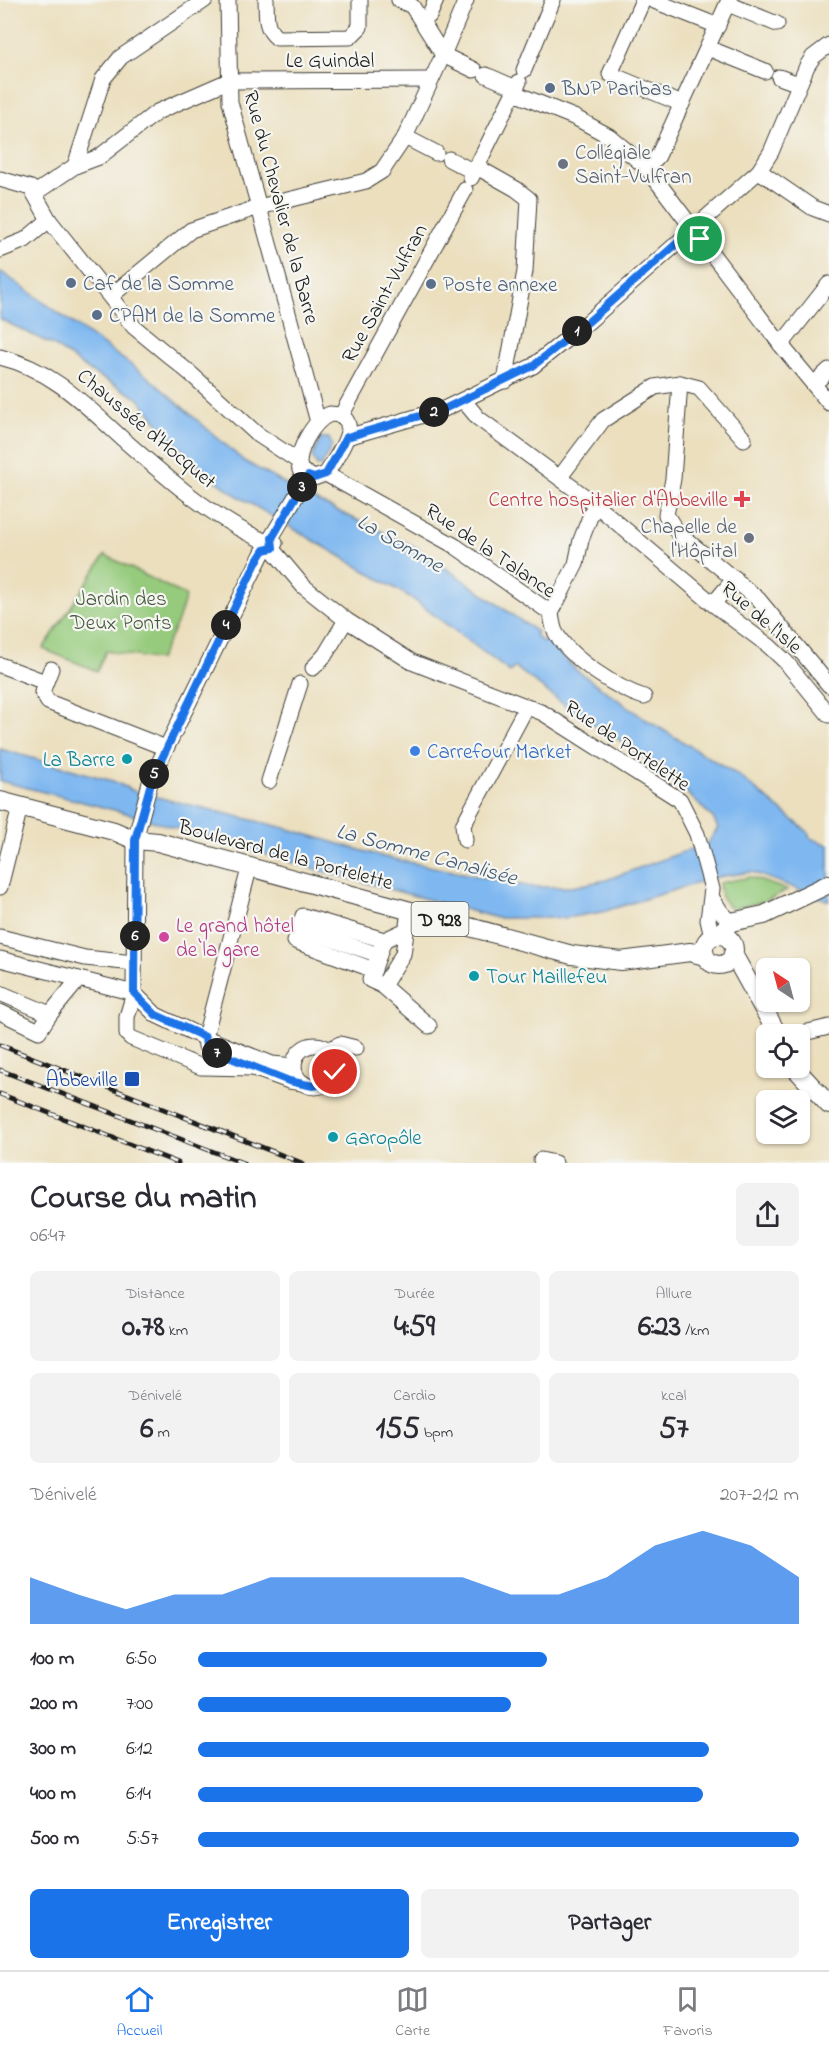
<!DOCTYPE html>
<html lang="fr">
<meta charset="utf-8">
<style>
body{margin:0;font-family:"Indie Flower",sans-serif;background:#f2f2f3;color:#2b2b33;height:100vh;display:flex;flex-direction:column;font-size:22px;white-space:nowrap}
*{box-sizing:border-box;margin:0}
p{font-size:20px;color:#7c7c81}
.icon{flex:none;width:33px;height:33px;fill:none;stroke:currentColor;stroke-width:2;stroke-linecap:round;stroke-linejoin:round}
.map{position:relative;height:1163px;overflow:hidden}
.details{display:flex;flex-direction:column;background:#fff;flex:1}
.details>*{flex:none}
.needle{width:39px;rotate:324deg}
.controls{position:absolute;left:756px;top:958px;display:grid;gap:12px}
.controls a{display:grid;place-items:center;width:54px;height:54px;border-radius:9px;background:#fff;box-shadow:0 2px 4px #0004;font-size:30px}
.pin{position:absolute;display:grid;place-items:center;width:51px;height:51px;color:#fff;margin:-26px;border:3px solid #fff;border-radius:50%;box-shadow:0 2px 6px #0007}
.km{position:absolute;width:30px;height:30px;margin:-15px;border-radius:50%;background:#222;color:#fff;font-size:16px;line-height:30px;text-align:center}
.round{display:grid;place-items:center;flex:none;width:63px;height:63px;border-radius:9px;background:#f2f2f3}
.summary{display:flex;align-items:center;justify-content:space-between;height:102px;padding:0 30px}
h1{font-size:33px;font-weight:700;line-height:45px}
.metrics{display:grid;grid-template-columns:repeat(3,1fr);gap:9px;height:102px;padding:6px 30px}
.metrics div{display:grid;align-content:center;border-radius:9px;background:#f2f2f3;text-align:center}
.metrics b{font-size:30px;font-weight:700}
.metrics small{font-size:16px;font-weight:400}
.metrics p{font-size:16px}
.chart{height:168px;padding:12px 30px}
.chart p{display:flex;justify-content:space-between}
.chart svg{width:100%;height:108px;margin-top:6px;fill:#1a73e8;opacity:.7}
.button{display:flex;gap:12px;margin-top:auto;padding:12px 30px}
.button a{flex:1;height:69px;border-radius:9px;background:#1a73e8;color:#fff;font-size:24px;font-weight:700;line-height:69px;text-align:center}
.button a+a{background:#f2f2f3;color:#2b2b33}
ul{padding:0 30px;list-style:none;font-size:20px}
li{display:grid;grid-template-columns:96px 72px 1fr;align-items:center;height:45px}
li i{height:15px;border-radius:8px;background:#1a73e8}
.dock{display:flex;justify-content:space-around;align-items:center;height:84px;border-top:2px solid #e1e1e2;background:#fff;font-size:16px;color:#7c7c81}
.dock a{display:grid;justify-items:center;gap:3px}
.dock .active{color:#1a73e8}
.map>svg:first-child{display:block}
.green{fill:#96cb7d;stroke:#59744c;stroke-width:1.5}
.water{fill:#7fb8f0;stroke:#4e6a86;stroke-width:1.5}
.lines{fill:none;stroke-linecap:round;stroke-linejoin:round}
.minor-casing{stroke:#3b3934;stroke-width:17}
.major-casing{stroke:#3b3934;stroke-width:20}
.minor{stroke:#fff;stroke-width:15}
.major{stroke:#fff;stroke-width:18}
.rail-casing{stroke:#1c1c1c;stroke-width:5}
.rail{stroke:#f6f6f2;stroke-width:3;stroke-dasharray:9;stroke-linecap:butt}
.route-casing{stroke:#fff;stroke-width:12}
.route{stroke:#1a73e8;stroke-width:8}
.service-dot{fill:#5c6f8a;stroke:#f6f6f2;stroke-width:2}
.worship-dot{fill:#6b7280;stroke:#f6f6f2;stroke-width:2}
.health-dot{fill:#e0444e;stroke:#f6f6f2;stroke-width:2}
.shop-dot{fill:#3f7fe0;stroke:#f6f6f2;stroke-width:2}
.culture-dot{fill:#0f9aa8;stroke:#f6f6f2;stroke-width:2}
.hotel-dot{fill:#d1479c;stroke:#f6f6f2;stroke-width:2}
.transit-dot{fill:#1a4fb4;stroke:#f6f6f2;stroke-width:2}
.labels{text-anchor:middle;stroke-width:4.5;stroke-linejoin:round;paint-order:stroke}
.shield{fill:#f6f6f2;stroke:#5d5d5c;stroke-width:1.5}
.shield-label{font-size:20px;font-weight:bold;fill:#1c1c1c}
.street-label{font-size:21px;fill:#1c1c1c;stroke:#f6f6f2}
.service-label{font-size:21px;fill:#4e5e75;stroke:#f6f6f2;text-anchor:start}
.worship-label{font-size:21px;fill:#5b616d;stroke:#f6f6f2;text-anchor:start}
.health-label{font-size:21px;fill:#be3a42;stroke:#f6f6f2;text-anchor:end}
.park-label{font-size:21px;fill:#47593e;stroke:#f6f6f2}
.shop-label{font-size:21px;fill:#366cbe;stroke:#f6f6f2;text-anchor:start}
.culture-label{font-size:21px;fill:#0d838f;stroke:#f6f6f2;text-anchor:start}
.hotel-label{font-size:21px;fill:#b23c85;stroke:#f6f6f2;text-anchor:start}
.transit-label{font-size:21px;fill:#164399;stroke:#f6f6f2;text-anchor:end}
.water-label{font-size:22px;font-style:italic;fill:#445a71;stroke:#f6f6f2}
</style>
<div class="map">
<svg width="829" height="1163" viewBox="0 0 829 1163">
<rect width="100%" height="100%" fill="#f6f6f2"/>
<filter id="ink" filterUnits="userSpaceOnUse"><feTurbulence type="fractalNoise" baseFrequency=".0167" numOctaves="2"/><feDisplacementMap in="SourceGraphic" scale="12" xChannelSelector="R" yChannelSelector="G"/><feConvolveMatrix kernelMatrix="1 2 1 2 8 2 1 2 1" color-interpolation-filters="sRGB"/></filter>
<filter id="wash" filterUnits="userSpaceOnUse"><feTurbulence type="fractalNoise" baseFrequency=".008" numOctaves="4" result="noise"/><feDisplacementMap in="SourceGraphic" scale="24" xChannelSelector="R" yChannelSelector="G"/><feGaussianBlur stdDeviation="1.35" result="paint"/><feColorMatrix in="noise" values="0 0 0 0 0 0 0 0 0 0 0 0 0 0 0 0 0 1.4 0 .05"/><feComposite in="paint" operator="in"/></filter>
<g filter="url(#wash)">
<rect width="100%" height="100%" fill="#ebdfbe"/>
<g class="green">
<path d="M105 555 186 596 178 621 159 660 106 651 97 671 43 649Z"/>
<path d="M750 877 787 890 766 901 731 909 721 897 719 883Z"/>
</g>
<g class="water">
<path d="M0 271 148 377 244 461 310 498 417 548 537 632 535 635 543 642 546 640 575 669 645 719 738 775 808 832 810 838 829 845V901L752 872 717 877 602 912 565 918H497L322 871 122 812 0 781V749L113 781 136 792 285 828 384 857 531 887H572L606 880 708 843 718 828 713 818 664 771 628 745 580 717 515 667 510 672 410 597 234 494 205 472 169 436 138 398 93 373 53 345 0 319Z"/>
<path d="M321 438H329L332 445 322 465 317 466 312 457Z"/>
</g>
</g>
<g filter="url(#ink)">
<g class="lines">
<g class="minor-casing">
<g id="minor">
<path d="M228 0 230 102 318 422"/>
<path d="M266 0C267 15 264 28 277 38L350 37 360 27V0"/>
<path d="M399 0 412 6 443 55"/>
<path d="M643 0 610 74 682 104"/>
<path d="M652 0 718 26"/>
<path d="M728 4 777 24"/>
<path d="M422 19 429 16 436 0"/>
<path d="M708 48 765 71"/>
<path d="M443 55 474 70"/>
<path d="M524 70 553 0"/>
<path d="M486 75 516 88"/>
<path d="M779 77 799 84"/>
<path d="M514 93 576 118 609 136 647 168 781 345 829 403"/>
<path d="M405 137 436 153"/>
<path d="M449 159 474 172"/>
<path d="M75 166 103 79 121 57 205 0"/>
<path d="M477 167 516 189 529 199 525 271 505 381"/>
<path d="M647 168 658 156 729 0"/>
<path d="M759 171 813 208 829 214"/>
<path d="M471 178 519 82"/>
<path d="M0 179 31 188 49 220 134 327 191 374 257 434 298 461"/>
<path d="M35 193 75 166 99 157 157 112 228 81 431 80"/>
<path d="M0 250 25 240 49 220"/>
<path d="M111 296 191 230 259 207 366 181 382 171 405 137 443 55 466 0"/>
<path d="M781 345 829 284"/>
<path d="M0 357C53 370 85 405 124 440 166 477 211 517 262 540"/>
<path d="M680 383 699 388 744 439"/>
<path d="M814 384 829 370"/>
<path d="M464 401 478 418 595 504 713 604 769 646 786 662 829 715"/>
<path d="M330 414C369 415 335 459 326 474L314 478 300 470C295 452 313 421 330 414Z"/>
<path d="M341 416 465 190"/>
<path d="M347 437 444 409 533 366 588 322 759 171 771 152 807 66 813 57 829 45"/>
<path d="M326 474 455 546 551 613C552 620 553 630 557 635 573 660 616 688 644 697"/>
<path d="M560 477 603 420 655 387 680 383 673 479 666 515 678 533 758 599 829 685"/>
<path d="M272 549 303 586 346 620 412 662 543 713 680 800 697 834 712 889 708 920 712 937"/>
<path d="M272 549 275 543 271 538 308 476"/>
<path d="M713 604 735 578"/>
<path d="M551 613 576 564 581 540 595 504"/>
<path d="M0 665 45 682"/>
<path d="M313 668 325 655 346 620"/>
<path d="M51 669 42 692 48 702 166 748"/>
<path d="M269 781 300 684"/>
<path d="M465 840 463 825 527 706"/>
<path d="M0 887 20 807"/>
<path d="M712 898 721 912 731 922"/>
<path d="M299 928 379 955"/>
<path d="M404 931 384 940 370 980 383 986 403 954 409 911"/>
<path d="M0 937 85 958 134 963"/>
<path d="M0 959 134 993 156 1015 196 1034 272 1064 294 1066"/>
<path d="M374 970 295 941 303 916 384 940"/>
<path d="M383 986 429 1026"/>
<path d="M0 993 50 1014 79 979"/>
<path d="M0 1012 39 1031 50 1014"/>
<path d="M795 1035 829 1027"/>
<circle cx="315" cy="1066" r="21"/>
<path d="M206 1046 205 1037 249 869"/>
<path d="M328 1050 340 1044 356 1048"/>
<path d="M253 1068 201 1067 131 1038 127 1034V1017L134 993 135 840 151 779 264 550"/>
<path d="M253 1068 289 1081 303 1083"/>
<path d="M541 1160 555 1163"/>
</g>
</g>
<g class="major-casing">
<g id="major">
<path d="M0 801 114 831 135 840 158 842 572 955 621 961 690 952 705 956"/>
<path d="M718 935 731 922 764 915 829 884"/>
<circle cx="719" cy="950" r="15"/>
<path d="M733 954 778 1035"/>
<path d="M795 1068 829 1105"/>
</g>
</g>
<use href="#minor" class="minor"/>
<use href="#major" class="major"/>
<g class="rail-casing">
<g id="rail">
<path d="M0 1045 302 1163"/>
<path d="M0 1070 243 1163"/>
<path d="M0 1094 178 1163"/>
</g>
</g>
<use href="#rail" class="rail"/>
</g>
</g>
<g class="lines" filter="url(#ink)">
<g class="route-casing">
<path id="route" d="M335 1072 327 1083 313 1086 289 1081 206 1048 205 1037 156 1015 134 993 135 840 152 779 257 561 264 550 273 548 272 538 308 476 314 478 326 474 347 437 444 409 533 366 588 322 692 230 700 239"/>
</g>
<use href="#route" class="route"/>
</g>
<g class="service-dot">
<circle cx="550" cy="88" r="6"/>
<circle cx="71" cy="283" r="6"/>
<circle cx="431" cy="284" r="6"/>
<circle cx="97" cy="315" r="6"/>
</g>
<g class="worship-dot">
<circle cx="563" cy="164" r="6"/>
<circle cx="749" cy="538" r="6"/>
</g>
<path class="health-dot" d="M739 490h6v6h6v6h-6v6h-6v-6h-6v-6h6z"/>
<circle class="shop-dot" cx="415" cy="751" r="6"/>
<g class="culture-dot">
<circle cx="127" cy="759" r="6"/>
<circle cx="474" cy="976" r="6"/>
<circle cx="333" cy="1137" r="6"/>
</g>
<circle class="hotel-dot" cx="164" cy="937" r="6"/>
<rect class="transit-dot" x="124" y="1071" width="16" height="16" rx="3"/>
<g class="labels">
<rect class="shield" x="411.5" y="902" width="57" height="34" rx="4.5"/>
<g class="shield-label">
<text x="440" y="926">D 928</text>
</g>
<g class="street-label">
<text x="330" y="67">Le Guindal</text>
<text transform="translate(282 207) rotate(75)" y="7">Rue du Chevalier de la Barre</text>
<text transform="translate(384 293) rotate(-61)" y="7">Rue Saint-Vulfran</text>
<text transform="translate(147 428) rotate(40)" y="7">Chaussée d'Hocquet</text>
<text transform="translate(491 550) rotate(34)" y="7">Rue de la Talance</text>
<text transform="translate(762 617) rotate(41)" y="7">Rue de l'Isle</text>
<text transform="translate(628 745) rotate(34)" y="7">Rue de Portelette</text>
<text transform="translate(286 854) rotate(15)" y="7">Boulevard de la Portelette</text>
</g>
<g class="service-label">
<text x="562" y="95">BNP Paribas</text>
<text x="83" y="290">Caf de la Somme</text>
<text x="443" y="291">Poste annexe</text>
<text x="109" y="322">CPAM de la Somme</text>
</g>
<g class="worship-label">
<text x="575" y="159">Collégiale<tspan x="575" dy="24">Saint-Vulfran</tspan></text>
<text x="737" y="533" text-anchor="end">Chapelle de<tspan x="737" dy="24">l'Hôpital</tspan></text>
</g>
<g class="health-label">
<text x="728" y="506">Centre hospitalier d'Abbeville</text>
</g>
<g class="park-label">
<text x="121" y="605">Jardin des<tspan x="121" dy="24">Deux Ponts</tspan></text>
</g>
<g class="shop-label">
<text x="427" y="758">Carrefour Market</text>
</g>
<g class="culture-label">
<text x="115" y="766" text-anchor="end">La Barre</text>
<text x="486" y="983">Tour Maillefeu</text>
<text x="345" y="1144">Garopôle</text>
</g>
<g class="hotel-label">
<text x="176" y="932">Le grand hôtel<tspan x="176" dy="24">de la gare</tspan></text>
</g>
<g class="transit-label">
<text x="118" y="1086">Abbeville</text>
</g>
<g class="water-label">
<text transform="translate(401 542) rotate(30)" y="8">La Somme</text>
<text transform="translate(427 853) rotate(15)" y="8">La Somme Canalisée</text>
</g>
</g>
</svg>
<div class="controls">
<a><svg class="needle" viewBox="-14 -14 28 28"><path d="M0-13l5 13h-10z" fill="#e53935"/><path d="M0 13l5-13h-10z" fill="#7c7c81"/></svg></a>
<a><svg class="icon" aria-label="locate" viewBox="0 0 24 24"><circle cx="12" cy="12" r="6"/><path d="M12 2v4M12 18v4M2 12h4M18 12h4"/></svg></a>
<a><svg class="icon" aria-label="layers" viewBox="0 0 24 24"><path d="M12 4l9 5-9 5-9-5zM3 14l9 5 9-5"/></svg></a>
</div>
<div class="pin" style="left:700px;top:239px;background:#1e9e55"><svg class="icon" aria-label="arrive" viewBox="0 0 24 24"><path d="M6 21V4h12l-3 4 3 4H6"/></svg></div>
<div class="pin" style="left:335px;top:1072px;background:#d93025"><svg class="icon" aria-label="check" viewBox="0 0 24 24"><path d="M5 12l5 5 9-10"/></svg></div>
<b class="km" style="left:577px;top:331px">1</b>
<b class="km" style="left:434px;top:412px">2</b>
<b class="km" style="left:302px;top:487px">3</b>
<b class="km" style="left:226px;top:625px">4</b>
<b class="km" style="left:154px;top:774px">5</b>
<b class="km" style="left:135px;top:936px">6</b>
<b class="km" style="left:217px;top:1053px">7</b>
</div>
<section class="details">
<div class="summary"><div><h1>Course du matin</h1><p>06:47</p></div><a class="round"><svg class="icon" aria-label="share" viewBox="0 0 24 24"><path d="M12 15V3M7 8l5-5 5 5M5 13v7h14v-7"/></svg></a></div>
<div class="metrics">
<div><p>Distance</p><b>0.78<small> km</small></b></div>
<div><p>Durée</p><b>4:59</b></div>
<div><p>Allure</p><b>6:23<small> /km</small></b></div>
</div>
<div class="metrics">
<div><p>Dénivelé</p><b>6<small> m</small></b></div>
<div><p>Cardio</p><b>155<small> bpm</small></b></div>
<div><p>kcal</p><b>57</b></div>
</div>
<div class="chart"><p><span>Dénivelé</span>207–212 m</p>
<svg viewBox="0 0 160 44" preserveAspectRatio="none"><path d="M0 44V25L10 32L20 38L30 32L40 32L50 25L60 25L70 25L80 25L90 25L100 32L110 32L120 25L130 12L140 6L150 12L160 25V44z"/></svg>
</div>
<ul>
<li><b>100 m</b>6:50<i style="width:58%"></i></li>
<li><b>200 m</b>7:00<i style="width:52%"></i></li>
<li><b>300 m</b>6:12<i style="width:85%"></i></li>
<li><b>400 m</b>6:14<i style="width:84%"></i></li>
<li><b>500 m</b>5:57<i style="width:100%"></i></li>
</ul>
<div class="button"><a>Enregistrer</a><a>Partager</a></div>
</section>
<nav class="dock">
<a class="active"><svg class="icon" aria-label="home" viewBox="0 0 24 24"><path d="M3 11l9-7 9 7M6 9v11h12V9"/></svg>Accueil</a>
<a><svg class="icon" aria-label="map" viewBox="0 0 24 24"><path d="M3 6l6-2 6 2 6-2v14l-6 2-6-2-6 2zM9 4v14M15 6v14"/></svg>Carte</a>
<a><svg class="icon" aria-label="saved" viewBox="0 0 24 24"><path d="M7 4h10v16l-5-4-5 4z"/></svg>Favoris</a>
</nav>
